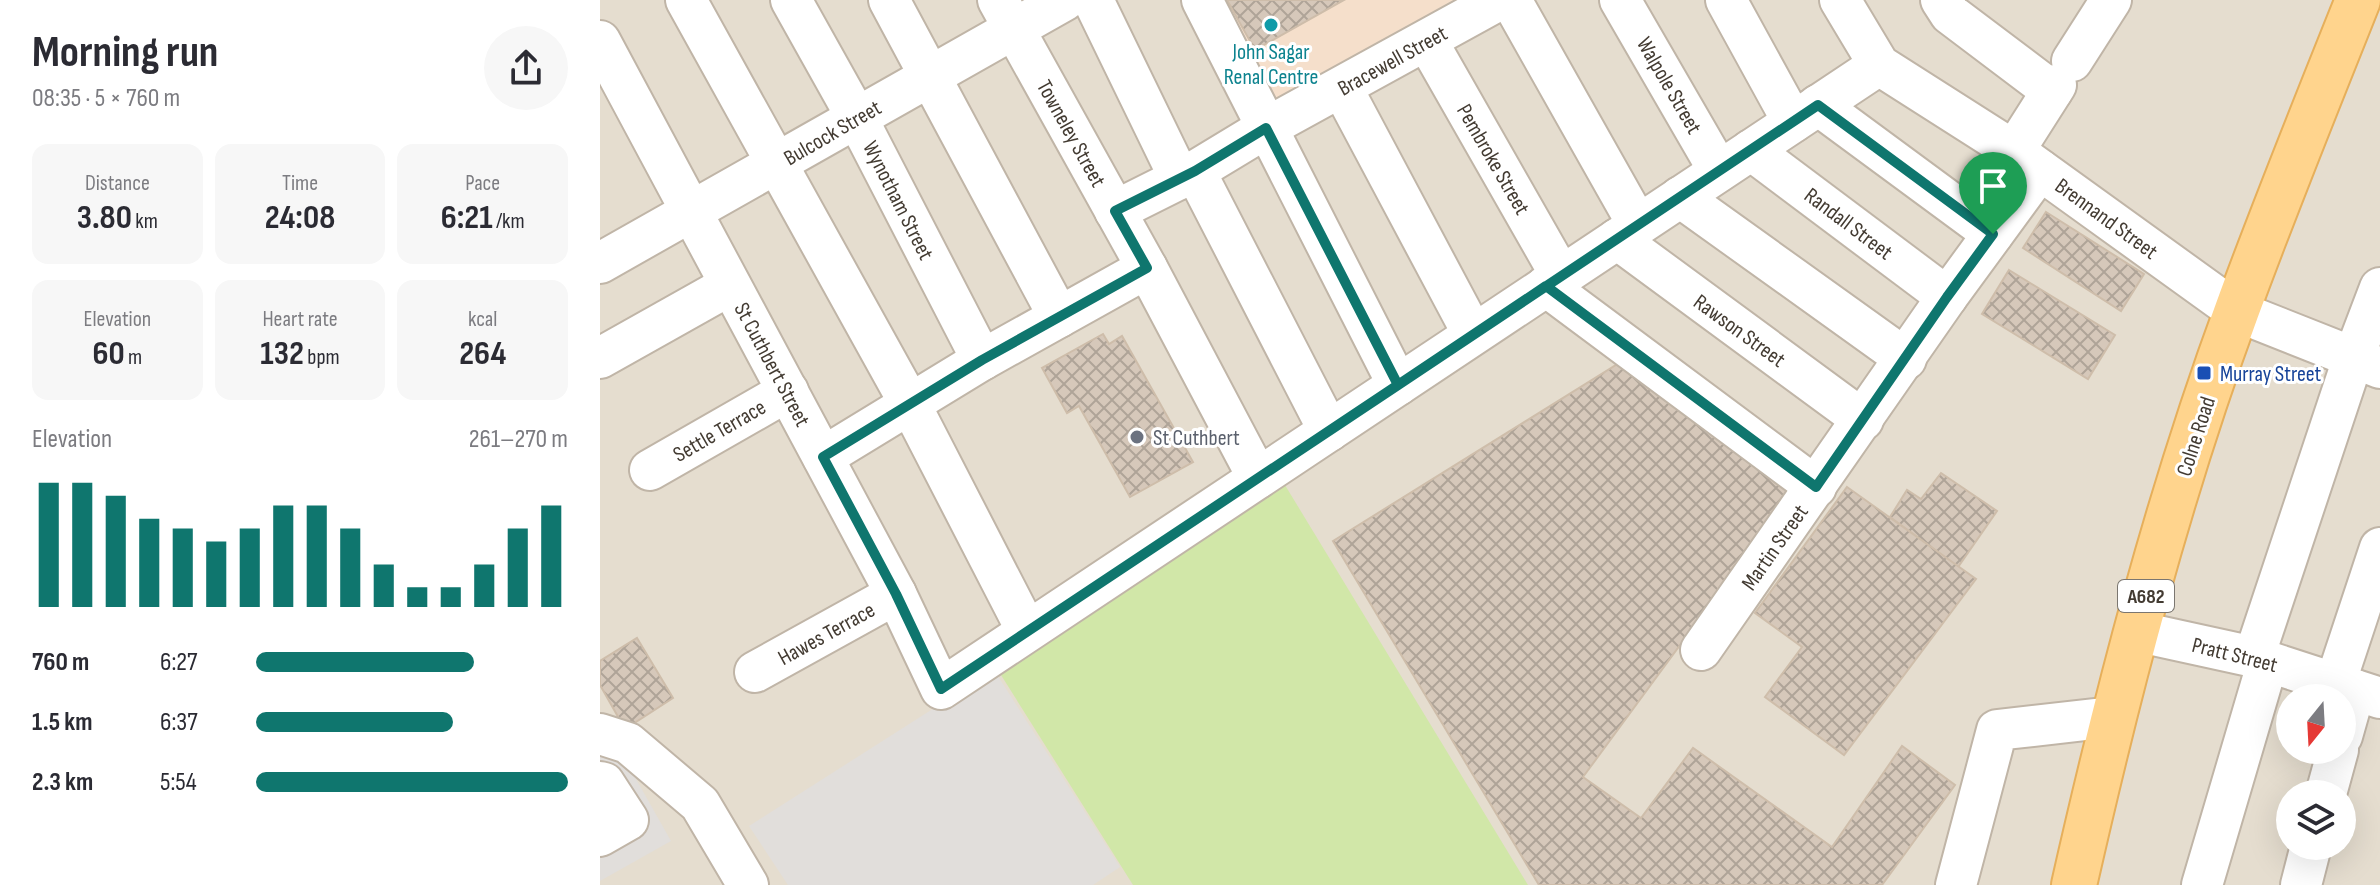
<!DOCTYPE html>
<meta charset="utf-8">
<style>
body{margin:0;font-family:"Sofia Sans Condensed",sans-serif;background:#f7f7f7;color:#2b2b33;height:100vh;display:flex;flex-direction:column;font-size:30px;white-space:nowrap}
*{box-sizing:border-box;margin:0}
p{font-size:26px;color:#7c7c81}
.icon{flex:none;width:44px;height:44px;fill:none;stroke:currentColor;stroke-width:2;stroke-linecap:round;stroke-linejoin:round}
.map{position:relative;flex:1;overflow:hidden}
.sheet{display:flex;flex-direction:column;background:#fff;width:600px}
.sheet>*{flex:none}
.needle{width:52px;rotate:198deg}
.tools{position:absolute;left:1676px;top:684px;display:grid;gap:16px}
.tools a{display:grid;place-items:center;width:80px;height:80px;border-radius:50%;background:#fff;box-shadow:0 8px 32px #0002;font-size:40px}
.pin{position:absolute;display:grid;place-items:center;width:68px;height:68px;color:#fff;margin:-82px -34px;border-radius:50% 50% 50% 0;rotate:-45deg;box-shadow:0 0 8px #0007}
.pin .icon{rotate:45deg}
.round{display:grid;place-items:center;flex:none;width:84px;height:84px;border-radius:42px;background:#f7f7f7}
.overview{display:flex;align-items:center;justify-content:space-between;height:136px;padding:0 32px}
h1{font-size:44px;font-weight:700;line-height:60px}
.metrics{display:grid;grid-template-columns:repeat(3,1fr);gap:12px;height:136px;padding:8px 32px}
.metrics div{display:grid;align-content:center;border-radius:16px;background:#f7f7f7;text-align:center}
.metrics b{font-size:34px;font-weight:700}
.metrics small{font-size:22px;font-weight:400}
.metrics p{font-size:22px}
.chart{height:224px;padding:16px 32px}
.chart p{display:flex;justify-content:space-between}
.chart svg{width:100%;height:144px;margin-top:8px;stroke:#0f766e;stroke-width:6}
ul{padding:0 32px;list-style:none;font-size:26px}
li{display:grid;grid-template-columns:128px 96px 1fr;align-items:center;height:60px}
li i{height:20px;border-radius:10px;background:#0f766e}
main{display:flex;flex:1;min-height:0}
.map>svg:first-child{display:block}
.residential{fill:#e5ddcf;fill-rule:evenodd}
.commercial{fill:#f5dfcb}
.park{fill:#d1e7a8}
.parking{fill:#e1dedb}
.building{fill:url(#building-cross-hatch);stroke:#cebdaa;stroke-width:2}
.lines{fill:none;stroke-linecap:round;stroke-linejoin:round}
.minor-casing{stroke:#c0b5a7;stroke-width:44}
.major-casing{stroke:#e6af5b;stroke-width:48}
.minor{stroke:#fff;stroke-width:40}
.major{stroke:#ffd48d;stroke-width:44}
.route-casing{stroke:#fff;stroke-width:16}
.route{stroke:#0f766e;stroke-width:10}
.culture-dot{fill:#0f9aa8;stroke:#fff;stroke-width:3}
.transit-dot{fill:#1a4fb4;stroke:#fff;stroke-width:3}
.worship-dot{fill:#6b7280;stroke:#fff;stroke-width:3}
.labels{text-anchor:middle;stroke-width:6;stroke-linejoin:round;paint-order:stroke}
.shield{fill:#fff;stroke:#7b7670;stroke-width:2}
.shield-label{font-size:20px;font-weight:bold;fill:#433b32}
.culture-label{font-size:22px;fill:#0d838f;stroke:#fff}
.street-label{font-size:22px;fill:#433b32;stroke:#fff}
.transit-label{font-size:22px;fill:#164399;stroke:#fff;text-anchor:start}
.worship-label{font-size:22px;fill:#5b616d;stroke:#fff;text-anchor:start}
</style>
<main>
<section class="sheet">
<div class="overview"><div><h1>Morning run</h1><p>08:35 · 5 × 760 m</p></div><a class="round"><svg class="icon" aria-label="share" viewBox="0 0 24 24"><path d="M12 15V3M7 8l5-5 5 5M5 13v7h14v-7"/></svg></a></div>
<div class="metrics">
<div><p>Distance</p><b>3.80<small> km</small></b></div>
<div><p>Time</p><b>24:08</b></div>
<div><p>Pace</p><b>6:21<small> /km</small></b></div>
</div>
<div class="metrics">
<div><p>Elevation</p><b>60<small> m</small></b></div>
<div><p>Heart rate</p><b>132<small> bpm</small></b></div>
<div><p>kcal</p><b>264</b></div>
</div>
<div class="chart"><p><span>Elevation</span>261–270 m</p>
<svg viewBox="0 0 160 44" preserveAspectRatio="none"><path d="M5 44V6M15 44V6M25 44V10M35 44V17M45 44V20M55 44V24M65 44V20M75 44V13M85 44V13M95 44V20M105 44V31M115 44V38M125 44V38M135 44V31M145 44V20M155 44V13"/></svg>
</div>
<ul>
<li><b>760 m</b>6:27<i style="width:70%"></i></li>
<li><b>1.5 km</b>6:37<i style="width:63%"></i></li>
<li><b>2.3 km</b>5:54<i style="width:100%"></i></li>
</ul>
</section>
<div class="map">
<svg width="1780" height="885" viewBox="0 0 1780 885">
<defs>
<pattern id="building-cross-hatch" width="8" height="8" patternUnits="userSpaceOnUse" patternTransform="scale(2)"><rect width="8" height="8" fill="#d6c8ba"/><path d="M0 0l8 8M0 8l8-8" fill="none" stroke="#afa498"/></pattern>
</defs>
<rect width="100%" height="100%" fill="#f1ebe2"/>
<path class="residential" d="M0 0H1780V885H0ZM1690 698H1742V750H1690ZM1690 794H1742V846H1690Z"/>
<path class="commercial" d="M611 0H861L670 105Z"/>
<path class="park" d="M674 467 928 885H533L389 656Z"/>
<g class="parking">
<path d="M394 670 520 867 493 885H188L149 826Z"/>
<path d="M0 749 27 763 71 841 0 881Z"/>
</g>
<g class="building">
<path d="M627 0H744L655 50Z"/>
<path d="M1446 212 1544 274 1521 311 1423 248Z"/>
<path d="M1409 270 1515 335 1488 379 1382 314Z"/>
<path d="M503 334 509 344 522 336 593 462 530 497 479 406 467 413 442 368Z"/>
<path d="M1024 360 1197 486 983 777 1041 818 1093 748 1232 847 1302 746 1355 785 1282 885H939L733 541Z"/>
<path d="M1341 473 1397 511 1358 567 1290 517 1307 490 1321 499Z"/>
<path d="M1247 487 1376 579 1244 755 1165 697 1202 647 1155 613Z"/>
<path d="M37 638 73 698 25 729 0 685V661Z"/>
</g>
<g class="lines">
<g class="minor-casing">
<g id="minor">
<path d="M86 0 310 404 427 631"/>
<path d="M191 0 257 118 382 360"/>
<path d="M289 0 459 317"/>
<path d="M398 0 547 268 658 478"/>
<path d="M493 0 580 179"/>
<path d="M602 0 798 385"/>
<path d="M911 0 1038 225"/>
<path d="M1020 0 1119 171"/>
<path d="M1126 0 1193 122"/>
<path d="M1240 0 1279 65 1414 151 1636 311 1780 368"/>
<path d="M1341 0 1350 14 1452 91"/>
<path d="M0 41 296 594 341 689 1279 65"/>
<path d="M827 41 961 276"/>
<path d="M1472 61 1511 0"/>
<path d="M742 88 873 334"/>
<path d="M1218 105 1393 234"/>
<path d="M1151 150 1347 297"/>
<path d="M1414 151 1456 85"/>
<path d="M595 171 729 431"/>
<path d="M1080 197 1306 359"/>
<path d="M515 211 595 171 666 128 899 0"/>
<path d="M1017 239 1263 420"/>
<path d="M0 263 465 0"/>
<path d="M946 286 1216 487"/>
<path d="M0 358 130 285"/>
<path d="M223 457 382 360 547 268"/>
<path d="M50 470 188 391"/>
<path d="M1535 631 1654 657 1780 698"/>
<path d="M1101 650 1347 297 1440 170"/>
<path d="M1654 657 1753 359 1780 288"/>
<path d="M155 672 296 594"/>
<path d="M1735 684 1780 548"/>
<path d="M0 734 28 743 100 804 148 885"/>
<path d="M1742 736 1755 690"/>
<path d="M0 782 4 783 28 820 0 836"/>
<path d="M1726 794 1738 750"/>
<path d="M1356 885 1397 730 1512 717"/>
<path d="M1602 885 1668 661"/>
<path d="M1701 885 1711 846"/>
</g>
</g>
<g class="major-casing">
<path id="major" d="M1474 885C1518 691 1568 497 1637 310 1675 206 1717 103 1758 0"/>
</g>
<use href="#minor" class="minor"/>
<use href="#major" class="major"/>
</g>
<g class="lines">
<g class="route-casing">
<path id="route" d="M1393 234 1218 105 798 385 341 689 296 594 223 457 382 360 547 268 515 211 595 171 666 128 798 385 946 286 1216 487 1347 297 1393 234"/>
</g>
<use href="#route" class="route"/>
</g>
<circle class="culture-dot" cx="671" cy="25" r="8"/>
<rect class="transit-dot" x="1596" y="365" width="16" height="16" rx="4"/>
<circle class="worship-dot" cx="537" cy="437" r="8"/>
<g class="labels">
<rect class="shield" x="1518" y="580" width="56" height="32" rx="6"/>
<g class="shield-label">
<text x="1546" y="603">A682</text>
</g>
<g class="culture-label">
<text x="671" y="59">John Sagar<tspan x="671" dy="25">Renal Centre</tspan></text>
</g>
<g class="street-label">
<text transform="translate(792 60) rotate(-29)" y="8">Bracewell Street</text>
<text transform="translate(1070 85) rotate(60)" y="8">Walpole Street</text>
<text transform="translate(232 132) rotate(-30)" y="8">Bulcock Street</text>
<text transform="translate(472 133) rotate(61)" y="8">Towneley Street</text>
<text transform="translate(894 159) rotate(60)" y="8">Pembroke Street</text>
<text transform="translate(299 200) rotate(63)" y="8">Wynotham Street</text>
<text transform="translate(1507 218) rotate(36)" y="8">Brennand Street</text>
<text transform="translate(1249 223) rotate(37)" y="8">Randall Street</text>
<text transform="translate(1140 330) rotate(36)" y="8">Rawson Street</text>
<text transform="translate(173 364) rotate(62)" y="8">St Cuthbert Street</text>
<text transform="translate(119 430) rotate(-30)" y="8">Settle Terrace</text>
<text transform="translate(1595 436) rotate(-72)" y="8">Colne Road</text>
<text transform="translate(1174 547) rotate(-55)" y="8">Martin Street</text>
<text transform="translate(226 633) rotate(-29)" y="8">Hawes Terrace</text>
<text transform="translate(1635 654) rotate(14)" y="8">Pratt Street</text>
</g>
<g class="transit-label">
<text x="1620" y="381">Murray Street</text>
</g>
<g class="worship-label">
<text x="553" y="445">St Cuthbert</text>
</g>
</g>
</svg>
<div class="tools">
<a><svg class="needle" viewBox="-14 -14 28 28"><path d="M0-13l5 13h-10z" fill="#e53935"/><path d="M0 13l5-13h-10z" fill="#7c7c81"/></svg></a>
<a><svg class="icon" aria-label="layers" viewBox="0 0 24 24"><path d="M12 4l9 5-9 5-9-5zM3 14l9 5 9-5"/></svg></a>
</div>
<div class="pin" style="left:1393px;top:234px;background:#1e9e55"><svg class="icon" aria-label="arrive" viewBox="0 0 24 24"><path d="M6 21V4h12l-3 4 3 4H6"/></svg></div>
</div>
</main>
